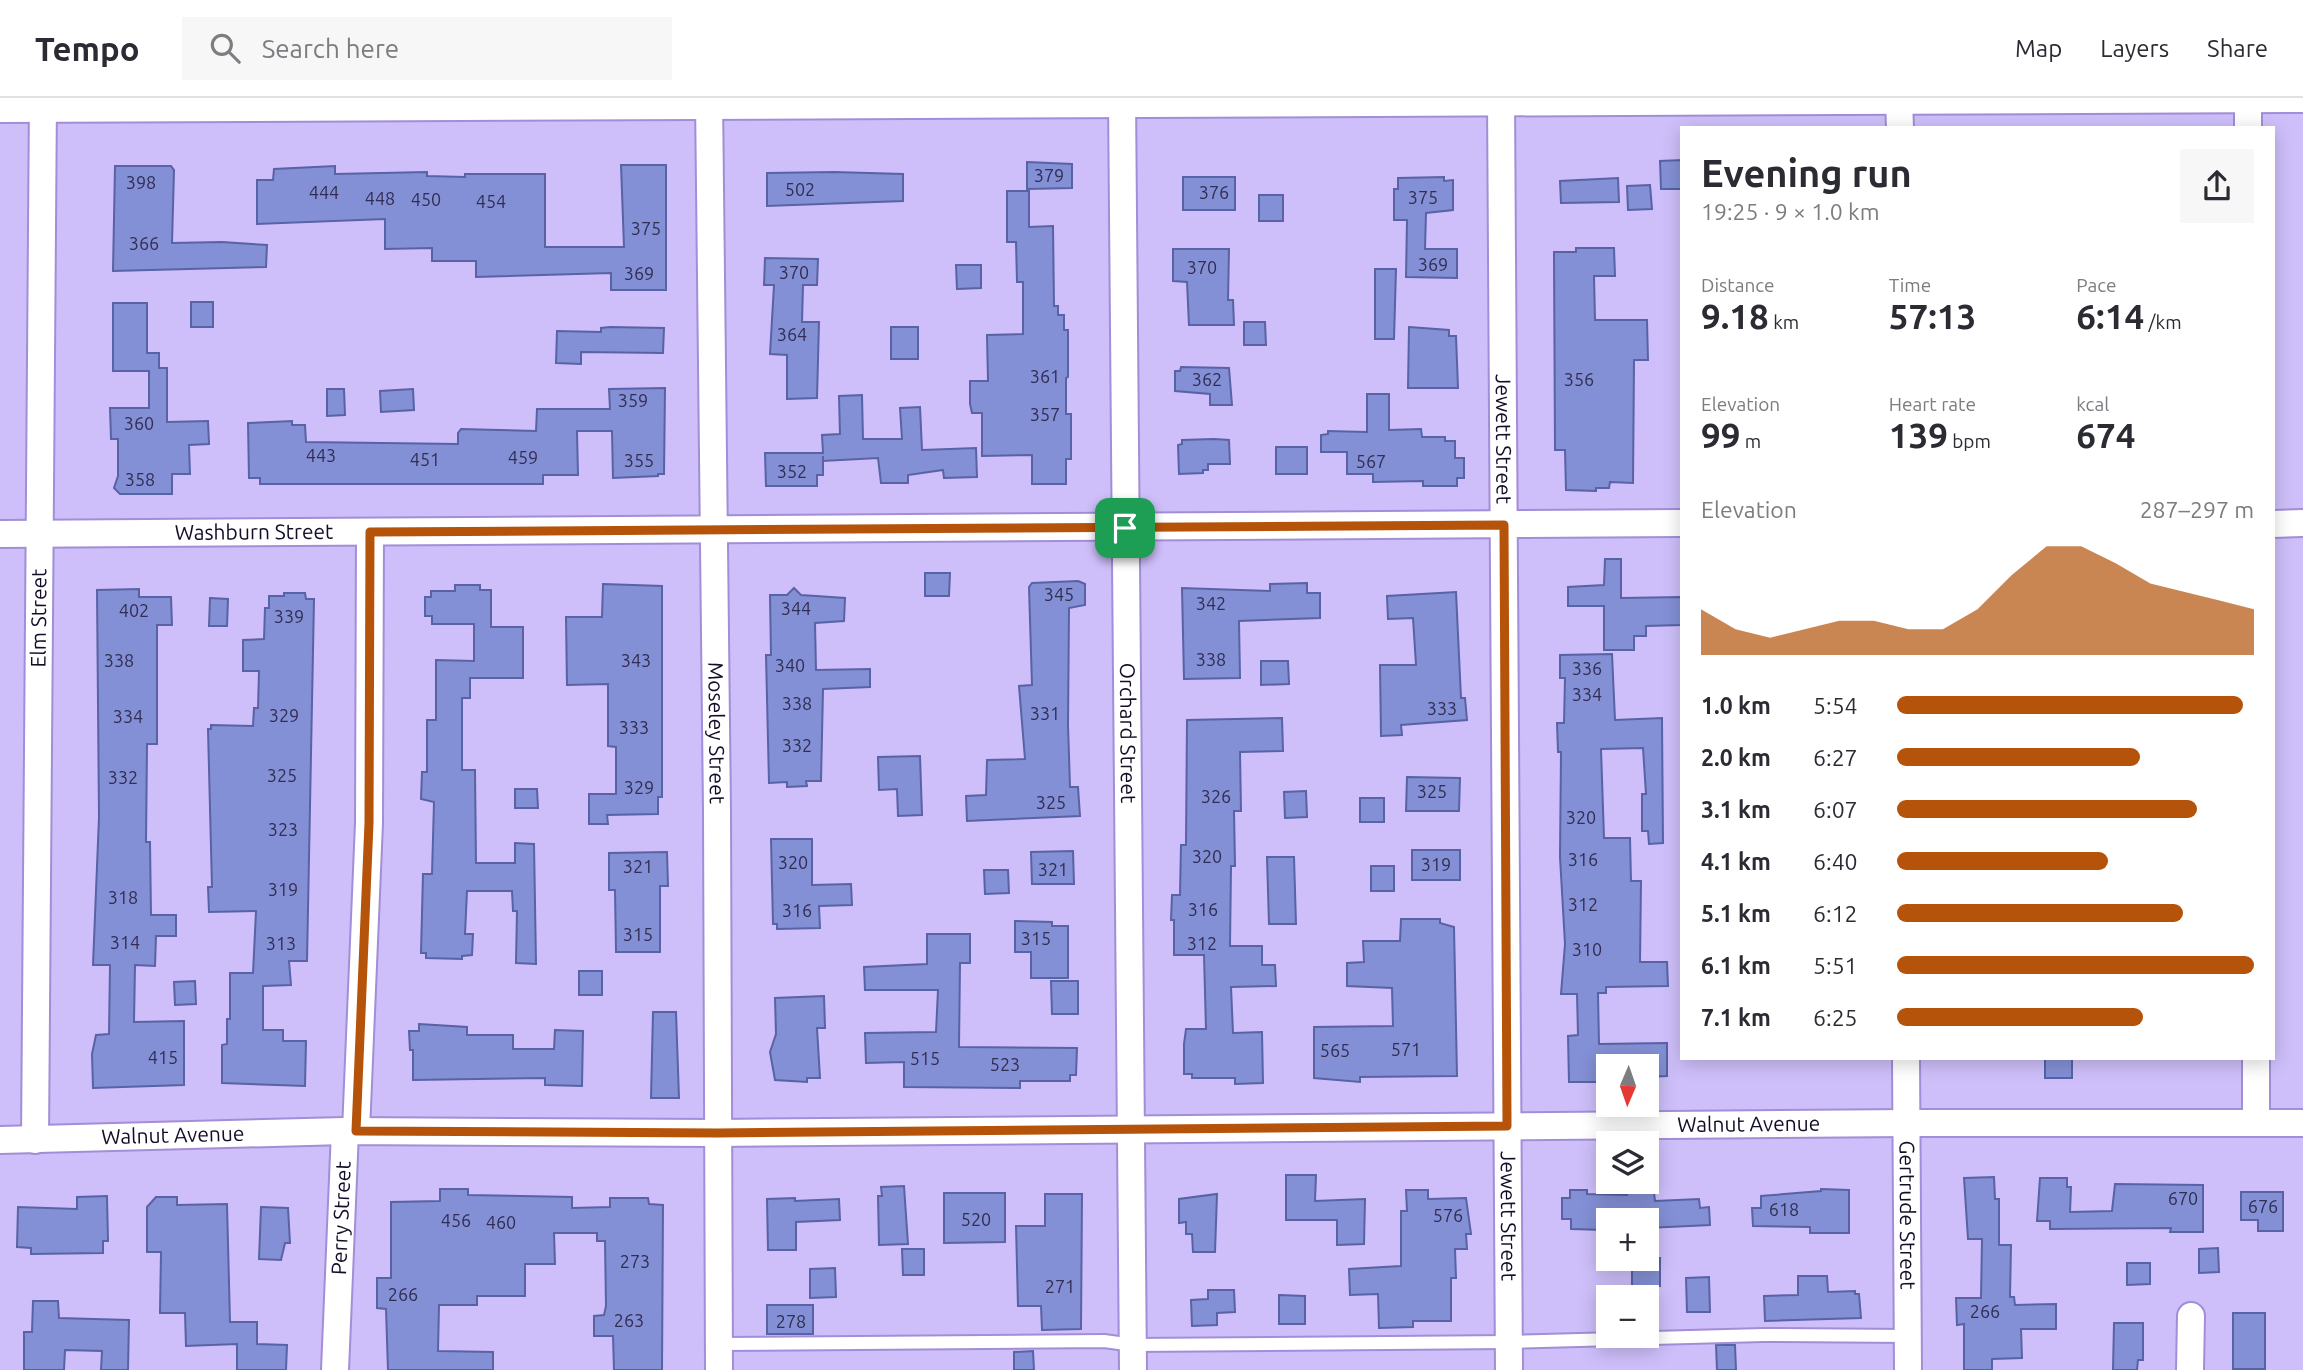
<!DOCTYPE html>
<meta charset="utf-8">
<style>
body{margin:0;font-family:Ubuntu,sans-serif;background:#f7f7f7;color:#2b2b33;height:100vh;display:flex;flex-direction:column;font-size:26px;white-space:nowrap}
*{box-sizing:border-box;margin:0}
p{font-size:23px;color:#7c7c81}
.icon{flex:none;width:38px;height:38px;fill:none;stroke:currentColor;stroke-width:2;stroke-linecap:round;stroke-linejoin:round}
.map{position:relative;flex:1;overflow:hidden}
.sheet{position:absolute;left:1680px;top:28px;width:595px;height:934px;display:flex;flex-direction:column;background:#fff;border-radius:0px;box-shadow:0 4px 18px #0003}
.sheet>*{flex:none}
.needle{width:46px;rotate:182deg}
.buttons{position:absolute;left:1596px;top:956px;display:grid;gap:14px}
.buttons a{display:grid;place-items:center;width:63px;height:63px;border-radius:0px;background:#fff;box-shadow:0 4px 18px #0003;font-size:35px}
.pin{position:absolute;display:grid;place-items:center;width:60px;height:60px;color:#fff;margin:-30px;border-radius:14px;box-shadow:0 4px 10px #0006}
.round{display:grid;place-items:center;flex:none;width:74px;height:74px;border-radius:0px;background:#f7f7f7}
.head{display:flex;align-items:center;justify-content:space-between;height:119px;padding:0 21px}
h1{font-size:38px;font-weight:700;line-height:52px}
.metrics{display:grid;grid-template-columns:repeat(3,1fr);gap:10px;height:119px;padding:7px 21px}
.metrics div{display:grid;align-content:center}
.metrics b{font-size:35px;font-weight:700}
.metrics small{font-size:19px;font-weight:400}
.metrics p{font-size:19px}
.chart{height:196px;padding:14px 21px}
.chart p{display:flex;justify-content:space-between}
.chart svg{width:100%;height:126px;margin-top:7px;fill:#b45309;opacity:.7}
ul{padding:0 21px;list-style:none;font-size:23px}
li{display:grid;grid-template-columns:112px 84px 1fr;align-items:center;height:52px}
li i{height:18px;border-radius:9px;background:#b45309}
header{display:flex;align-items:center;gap:42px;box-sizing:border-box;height:98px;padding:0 35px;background:#fff;border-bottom:2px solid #e1e1e2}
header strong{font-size:33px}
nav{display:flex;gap:38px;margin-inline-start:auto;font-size:24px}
.search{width:490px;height:63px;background:#f7f7f7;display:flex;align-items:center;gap:18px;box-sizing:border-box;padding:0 24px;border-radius:0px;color:#7c7c81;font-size:26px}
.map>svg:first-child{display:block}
.building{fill:#8490d6;stroke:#5962a4;stroke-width:2}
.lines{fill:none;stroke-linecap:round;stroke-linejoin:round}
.lane-casing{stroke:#a28ed6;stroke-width:16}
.street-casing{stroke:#a28ed6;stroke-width:30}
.lane{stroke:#fff;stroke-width:12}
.street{stroke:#fff;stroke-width:26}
.route-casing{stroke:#fff;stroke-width:14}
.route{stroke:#b45309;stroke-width:9}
.labels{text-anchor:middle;stroke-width:6;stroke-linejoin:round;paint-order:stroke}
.number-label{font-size:18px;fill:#312d53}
.street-label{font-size:21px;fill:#150c27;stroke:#d9cefc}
</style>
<header>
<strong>Tempo</strong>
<div class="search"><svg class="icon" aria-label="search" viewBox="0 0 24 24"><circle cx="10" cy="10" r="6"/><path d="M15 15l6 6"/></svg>Search here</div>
<nav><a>Map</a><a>Layers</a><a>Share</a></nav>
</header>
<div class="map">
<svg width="2303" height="1272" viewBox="0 0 2303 1272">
<rect width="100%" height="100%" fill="#cebffa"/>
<g class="building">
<path d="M1682 62V91H1661L1660 63Z"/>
<path d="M1027 64 1072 66V90L1027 91Z"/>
<path d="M621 67H666V192H611V175L476 179V163H432V150L385 151V121L257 126V82H273L274 71 335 68V76L427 74V78L465 79V76H545V149H624Z"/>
<path d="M115 68H171L174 72 172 145 222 144 267 147 266 169 113 173Z"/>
<path d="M834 74 903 76V103L767 108V75Z"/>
<rect x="1183" y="79" width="52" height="33"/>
<path d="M1444 79V83L1453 82V112L1426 115 1425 151H1457V180L1406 179 1407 122H1394V91H1398V80Z"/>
<path d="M1618 80 1619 104 1561 105 1560 83Z"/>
<path d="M1650 87 1652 111 1628 112 1627 88Z"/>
<path d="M1007 93H1029V129L1053 128 1054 208H1058V217H1064V232H1068V279L1066 280V316H1071V361H1066V386H1032V357L982 358V315H972L970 306V283H988L987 237 1023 236V184H1017L1016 144H1007Z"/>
<rect x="1259" y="97" width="24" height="26"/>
<path d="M1576 150H1614L1615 178H1594L1595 222H1647L1648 262H1634L1633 385 1610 384 1609 390H1596V393L1566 392 1565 352H1555L1554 154H1576Z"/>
<path d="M1173 151H1229L1228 202H1233L1234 227H1189L1187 184 1173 183Z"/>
<path d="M765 160 818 161 817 187H803L802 224H819L817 300 787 301V257L770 256 774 187H764Z"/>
<path d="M956 167H981V190L957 191Z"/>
<path d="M1375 171H1396L1394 241H1375Z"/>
<rect x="191" y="204" width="22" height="25"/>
<path d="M113 205H147V255H159V270H167V324L208 323 209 346 189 347 190 376H172V396H120L114 390 118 378V341H111L110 310H149V273H113Z"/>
<path d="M1244 224H1265L1266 247H1244Z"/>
<path d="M610 229 664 230 663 255 581 254V266L556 265 557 233 601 234V230Z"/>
<rect x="891" y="229" width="27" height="32"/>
<path d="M1409 229 1449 232V238H1456L1458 290H1408Z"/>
<path d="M1181 269 1229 270 1232 307H1210V296L1175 293V273H1180Z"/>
<path d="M665 290 664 376H658V378L613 380 612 333H577L578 377H543V386H260V380H249L248 325 292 323V327H305L306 344 458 346V335L461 331 536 333 537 311H610L609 291Z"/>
<path d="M327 291H344L345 317 327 318Z"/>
<path d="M413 291 414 312 381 314 380 293Z"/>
<path d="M1367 296H1389V332L1421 331 1422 339H1445V343H1455V360H1464V380H1457V388H1423V383L1373 384V376H1347V354H1321V337L1328 336V333L1367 334Z"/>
<path d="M862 297 863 341H902L900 310 920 309 922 352 976 350 977 379 944 380 943 372 908 377V385H881L878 360 823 363V358V377H817V388H766L765 355H823L822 337 840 336 839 298Z"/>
<path d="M1214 341 1229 342 1230 366H1208V372H1203V375L1179 376 1178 347 1182 346V342Z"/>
<rect x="1276" y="349" width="31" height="27"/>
<path d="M1605 461H1621V500L1682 499V527L1646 528V538H1634V552H1604V508H1568V489L1604 487Z"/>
<path d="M925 475H950L949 498H925Z"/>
<path d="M1078 483 1085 486V507L1069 510 1068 627 1070 689H1078L1080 718 967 723 966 698 986 697 987 662 1025 661 1019 588 1032 587 1029 489 1032 485Z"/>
<path d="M1307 485V495H1320V520L1239 523 1240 580 1184 581 1182 490 1270 493V486Z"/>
<path d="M603 486 662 488V699H658V716L607 717 608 726H589V696H616V649L608 648V586L567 587 566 519H602Z"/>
<path d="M455 487H480V492H491V529H523V580H470V600H462V672H475L476 765H515V745L534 746 536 866 516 865 517 813H513L512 793H467L465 836H473L472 857 462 858V861L426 860V855H421L423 776H432L434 704 421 701 422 674H427V622H436V562L474 563V526H432V518H425V499H431V493H455Z"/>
<path d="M794 490 801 497 845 500 844 523 815 525 816 572 870 571V589L823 591 821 683H806L807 688 787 689V684L769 685 766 557H771L770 497H787Z"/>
<path d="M139 491V499H171L172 527H157V646H147L146 744H150L151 817H176V838H156L155 868 135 867 134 924 184 923V987L93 990 92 956 96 937 109 936 110 867H93L99 719 97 492Z"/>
<path d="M1456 494 1461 600H1465L1467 622 1401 627 1402 637 1381 638 1380 567H1416L1413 520 1388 521 1387 498Z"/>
<path d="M284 495H305L306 501H314L307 863H289L291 887 263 888V932H283V943H306L305 988 222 985V947L227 946V921H230V875H253L256 813 209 814 208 789H212L208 631H211V627L253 628 254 610H258L259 573H243V542L264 541 265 510H269V498H284Z"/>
<path d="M210 500 228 501 227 528H209Z"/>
<path d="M1612 556 1615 622 1662 620 1663 745 1649 746 1648 733H1642V696H1646L1643 650 1601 651 1604 740H1630L1631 783H1641L1640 864H1667L1668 888 1606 889V895H1598L1599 946 1667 945V978L1647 979V968H1600V984H1569L1568 938 1578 937 1577 896H1561L1565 846 1560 759 1561 654H1558L1557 625H1564L1565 580H1560V557Z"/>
<path d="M1261 563H1288L1289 586 1261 587Z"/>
<path d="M1282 620 1283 653 1240 654 1241 713H1234L1235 768H1231L1230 848H1262V867H1275L1276 888 1231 889 1233 935 1262 934 1263 985 1235 986V980H1192V976H1184V946L1186 931H1206L1204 857H1174V822H1171L1172 797H1180L1181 747H1186L1187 622Z"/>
<path d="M920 658 922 717 898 718 897 691 879 692 878 659Z"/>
<path d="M1407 679 1460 680 1459 713H1406Z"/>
<path d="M515 691H537L538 710H515Z"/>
<path d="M1306 693 1307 719 1285 720 1284 694Z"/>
<rect x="1360" y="700" width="24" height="24"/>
<path d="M771 741H812V787L851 786 852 807 819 808 820 830 777 831V826H773Z"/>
<rect x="1412" y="752" width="48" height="30"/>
<path d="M1073 753 1074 786H1032L1031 754Z"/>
<path d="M667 754 668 788H660V854H616L615 792H609V755Z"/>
<path d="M1267 759H1294L1296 826H1269Z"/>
<rect x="1371" y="768" width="23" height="25"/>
<path d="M984 772H1008L1009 795 985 796Z"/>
<path d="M1401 821H1440V825L1454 829 1457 978 1360 979V984L1314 980V929L1393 928 1392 890 1347 888V865L1364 864 1363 843H1400Z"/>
<path d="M1015 823 1052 824V828H1068V880H1031V854H1015Z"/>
<path d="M927 836H970V865H960L959 949 1077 950 1076 977H1070V983H1020V990L904 989V964L866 965 865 935 936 934 938 892H865L864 869 927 866Z"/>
<rect x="579" y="873" width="23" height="24"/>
<path d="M195 883 196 906 175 907 174 884Z"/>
<path d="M1051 883H1078V916H1052Z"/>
<path d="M824 898 825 930H817L820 980H807V984L775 982 770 954 776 936 775 900Z"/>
<path d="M653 914H676L679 1000H651Z"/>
<path d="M419 926 467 929V937H513V951H554L555 932 583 933 582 988 545 987V980L413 982V952H410L409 933H419Z"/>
<rect x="2045" y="961" width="27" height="19"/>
<path d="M1286 1077H1316L1315 1103 1365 1101 1364 1146 1337 1147V1122H1286Z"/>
<path d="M1994 1079 1995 1101H1999V1147H2011L2010 1199H2014L2015 1207 2056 1206V1231H2021L2022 1260 1992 1261V1272H1964V1226L1957 1227 1956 1200H1981L1982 1141H1968L1964 1080Z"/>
<path d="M2040 1080H2067V1089H2071L2070 1114 2112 1113 2115 1086 2203 1087V1134H2170L2171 1130 2050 1131V1123H2037Z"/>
<path d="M1629 1086H1653L1655 1103 1699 1101 1700 1110 1709 1109 1710 1127 1647 1130V1122H1606V1132L1571 1131V1121H1562V1100H1570V1092H1587V1096L1627 1097Z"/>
<path d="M904 1088 908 1146 879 1147 878 1098H882L881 1089Z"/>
<path d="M440 1091H468V1097L572 1099V1110L610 1109V1100H648L649 1106 663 1107 662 1272H614L613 1238H594V1218L604 1217 606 1208 605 1143H597V1135H554L555 1166H525V1198H477V1207H439L438 1253 493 1254V1272H388L386 1211 377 1210V1180H391V1104L440 1103Z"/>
<path d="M1821 1091 1849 1092V1135H1810V1129L1753 1128 1752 1110H1761V1098L1821 1093Z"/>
<path d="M1406 1092H1428V1101L1466 1100 1471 1136H1466L1467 1151H1455L1456 1180H1451V1223H1413V1229L1379 1230 1378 1196 1350 1197 1349 1171 1401 1168V1113H1407Z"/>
<path d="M2241 1094H2283V1133H2258V1122H2241Z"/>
<path d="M944 1095H1005V1144L944 1145Z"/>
<path d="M1045 1096H1082L1081 1231 1042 1232 1041 1208H1018L1016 1128H1045Z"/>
<path d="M1217 1096 1215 1154H1193L1192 1136H1186V1124L1179 1125V1101Z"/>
<path d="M107 1098 108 1143H103V1155L31 1156V1150L17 1149 18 1109 77 1111V1099Z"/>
<path d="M156 1099H177V1107L227 1106 230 1224H257V1246L287 1247 286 1272H237V1246L186 1248 185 1215H160L161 1154H147V1109Z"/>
<path d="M795 1100V1103L839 1101 840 1122 796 1124V1152H768L767 1101Z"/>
<path d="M261 1109 288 1110 290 1145H285L281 1162 259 1161Z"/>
<path d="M2218 1150 2219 1174 2199 1175V1151Z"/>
<path d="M902 1151H924V1177H903Z"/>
<path d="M1632 1160H1660V1188L1632 1189Z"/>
<path d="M2127 1165H2150V1186L2127 1187Z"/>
<path d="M835 1170 836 1199 810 1200V1171Z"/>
<path d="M1798 1178H1827L1828 1194 1855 1193V1196H1859L1861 1220 1765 1223 1764 1198 1798 1197Z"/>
<path d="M1709 1179 1710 1214H1687L1686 1180Z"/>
<path d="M1208 1192H1234L1235 1214 1217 1215V1227L1192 1228 1191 1202 1208 1201Z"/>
<path d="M1279 1197 1305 1198V1226H1279Z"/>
<path d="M33 1203H58L59 1220 129 1222 128 1272H101L102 1253 65 1252 64 1272H24V1234H32Z"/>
<rect x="767" y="1207" width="46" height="29"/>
<rect x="2233" y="1215" width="32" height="56"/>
<path d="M2114 1225H2143V1262H2138L2137 1272H2113Z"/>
<path d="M1716 1247H1735L1736 1272H1717Z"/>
<path d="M1033 1253 1034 1272H1014V1254Z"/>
</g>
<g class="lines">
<g class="lane-casing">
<path id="lane" d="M718 1246 1104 1243 1133 1247 1509 1244 1763 1237 1908 1238"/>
</g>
<g class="street-casing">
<g id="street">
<path id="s1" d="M709 0 717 714 719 1272"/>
<path id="s2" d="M1122 0 1133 1272"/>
<path id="s3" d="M1501 0 1509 1272"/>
<path d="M1899 0 1900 30"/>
<path d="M2248 0V30"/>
<path d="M0 11 2303 1"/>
<path d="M2273 426 2303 425"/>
<path id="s4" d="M0 436 1682 425"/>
<path id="s5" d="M1906 961 1908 1272"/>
<path d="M2256 961V1025"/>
<path d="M356 1033 369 725 370 434"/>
<path id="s6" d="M0 1042 345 1033"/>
<path id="s7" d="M35 1042 43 0"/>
<path id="s8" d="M335 1272 345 1033 717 1035 1907 1025H2303"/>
<path d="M2190 1272 2191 1218"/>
</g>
</g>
<use href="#lane" class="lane"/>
<use href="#street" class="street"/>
</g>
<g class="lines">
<g class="route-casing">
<path id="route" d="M1504 427 1507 1028 717 1035 356 1033 369 725 370 434Z"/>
</g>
<use href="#route" class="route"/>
</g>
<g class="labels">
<g class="number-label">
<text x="1049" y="84">379</text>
<text x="141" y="91">398</text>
<text x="800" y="98">502</text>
<text x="324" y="101">444</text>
<text x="1214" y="101">376</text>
<text x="1423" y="106">375</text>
<text x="380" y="107">448</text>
<text x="426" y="108">450</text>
<text x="491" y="110">454</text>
<text x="646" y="137">375</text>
<text x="144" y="152">366</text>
<text x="1433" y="173">369</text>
<text x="1202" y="176">370</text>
<text x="794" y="181">370</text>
<text x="639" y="182">369</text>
<text x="792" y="243">364</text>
<text x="1045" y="285">361</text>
<text x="1207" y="288">362</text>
<text x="1579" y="288">356</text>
<text x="633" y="309">359</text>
<text x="1045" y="323">357</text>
<text x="139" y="332">360</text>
<text x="321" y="364">443</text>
<text x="523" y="366">459</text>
<text x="425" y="368">451</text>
<text x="639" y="369">355</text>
<text x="1371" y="370">567</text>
<text x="792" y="380">352</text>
<text x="140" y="388">358</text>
<text x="1059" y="503">345</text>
<text x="1211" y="512">342</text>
<text x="796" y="517">344</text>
<text x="134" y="519">402</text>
<text x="289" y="525">339</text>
<text x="1211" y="568">338</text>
<text x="119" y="569">338</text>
<text x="636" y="569">343</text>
<text x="790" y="574">340</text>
<text x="1587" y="577">336</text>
<text x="1587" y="603">334</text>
<text x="797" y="612">338</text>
<text x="1442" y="617">333</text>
<text x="1045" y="622">331</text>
<text x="284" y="624">329</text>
<text x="128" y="625">334</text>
<text x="634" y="636">333</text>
<text x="797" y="654">332</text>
<text x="282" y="684">325</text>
<text x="123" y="686">332</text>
<text x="639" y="696">329</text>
<text x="1432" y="700">325</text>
<text x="1216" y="705">326</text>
<text x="1051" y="711">325</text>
<text x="1581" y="726">320</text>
<text x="283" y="738">323</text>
<text x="1207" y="765">320</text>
<text x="1583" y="768">316</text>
<text x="793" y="771">320</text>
<text x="1436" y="773">319</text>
<text x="638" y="775">321</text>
<text x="1053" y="778">321</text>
<text x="283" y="798">319</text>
<text x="123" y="806">318</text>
<text x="1583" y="813">312</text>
<text x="1203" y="818">316</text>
<text x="797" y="819">316</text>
<text x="638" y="843">315</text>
<text x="1036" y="847">315</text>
<text x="125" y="851">314</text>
<text x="281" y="852">313</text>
<text x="1202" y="852">312</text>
<text x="1587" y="858">310</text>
<text x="1406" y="958">571</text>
<text x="1335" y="959">565</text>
<text x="163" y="966">415</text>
<text x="925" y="967">515</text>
<text x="1005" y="973">523</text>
<text x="2183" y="1107">670</text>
<text x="2263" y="1115">676</text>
<text x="1784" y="1118">618</text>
<text x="1448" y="1124">576</text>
<text x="976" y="1128">520</text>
<text x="456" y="1129">456</text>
<text x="501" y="1131">460</text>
<text x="635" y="1170">273</text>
<text x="1060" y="1195">271</text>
<text x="403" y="1203">266</text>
<text x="1985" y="1220">266</text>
<text x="629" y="1229">263</text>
<text x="791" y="1230">278</text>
</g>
<g class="street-label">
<text dy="7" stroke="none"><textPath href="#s3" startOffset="341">Jewett Street</textPath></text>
<text dy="7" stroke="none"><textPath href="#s4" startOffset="254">Washburn Street</textPath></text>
<text dy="7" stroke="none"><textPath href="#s7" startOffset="522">Elm Street</textPath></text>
<text dy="7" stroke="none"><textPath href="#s1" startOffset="635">Moseley Street</textPath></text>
<text dy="7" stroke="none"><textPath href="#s2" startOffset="635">Orchard Street</textPath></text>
<text dy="7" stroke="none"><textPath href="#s8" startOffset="1643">Walnut Avenue</textPath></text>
<text dy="7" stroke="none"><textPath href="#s6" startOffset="173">Walnut Avenue</textPath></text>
<text dy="7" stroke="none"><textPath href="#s5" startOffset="156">Gertrude Street</textPath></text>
<text dy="7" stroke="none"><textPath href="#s3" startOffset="1118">Jewett Street</textPath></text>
<text dy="7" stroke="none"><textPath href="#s8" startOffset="152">Perry Street</textPath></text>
</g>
</g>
</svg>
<div class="buttons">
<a><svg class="needle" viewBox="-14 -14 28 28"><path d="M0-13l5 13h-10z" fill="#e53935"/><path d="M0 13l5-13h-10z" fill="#7c7c81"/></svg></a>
<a><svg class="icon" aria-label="layers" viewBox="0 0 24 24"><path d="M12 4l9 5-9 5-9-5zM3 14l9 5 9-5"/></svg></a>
<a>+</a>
<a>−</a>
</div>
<div class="pin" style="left:1125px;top:430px;background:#1e9e55"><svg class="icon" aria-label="arrive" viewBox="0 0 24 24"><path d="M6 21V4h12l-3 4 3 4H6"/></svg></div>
<section class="sheet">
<div class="head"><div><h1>Evening run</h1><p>19:25 · 9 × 1.0 km</p></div><a class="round"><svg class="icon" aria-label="share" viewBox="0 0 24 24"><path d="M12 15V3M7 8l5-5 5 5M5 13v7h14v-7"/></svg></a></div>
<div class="metrics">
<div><p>Distance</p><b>9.18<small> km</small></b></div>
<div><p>Time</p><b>57:13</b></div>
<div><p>Pace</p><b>6:14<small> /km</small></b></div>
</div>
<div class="metrics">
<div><p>Elevation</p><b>99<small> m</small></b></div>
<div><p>Heart rate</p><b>139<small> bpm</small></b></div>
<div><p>kcal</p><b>674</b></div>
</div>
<div class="chart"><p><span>Elevation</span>287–297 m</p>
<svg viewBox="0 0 160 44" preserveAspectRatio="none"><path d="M0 44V28L10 35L20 38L30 35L40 32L50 32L60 35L70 35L80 28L90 16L100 6L110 6L120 12L130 19L140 22L150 25L160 28V44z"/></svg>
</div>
<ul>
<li><b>1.0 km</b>5:54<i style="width:97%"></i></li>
<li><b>2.0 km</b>6:27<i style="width:68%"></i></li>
<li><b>3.1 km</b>6:07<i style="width:84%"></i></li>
<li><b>4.1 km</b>6:40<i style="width:59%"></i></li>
<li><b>5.1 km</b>6:12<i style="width:80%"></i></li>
<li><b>6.1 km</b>5:51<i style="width:100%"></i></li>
<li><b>7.1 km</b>6:25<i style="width:69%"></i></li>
</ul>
</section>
</div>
